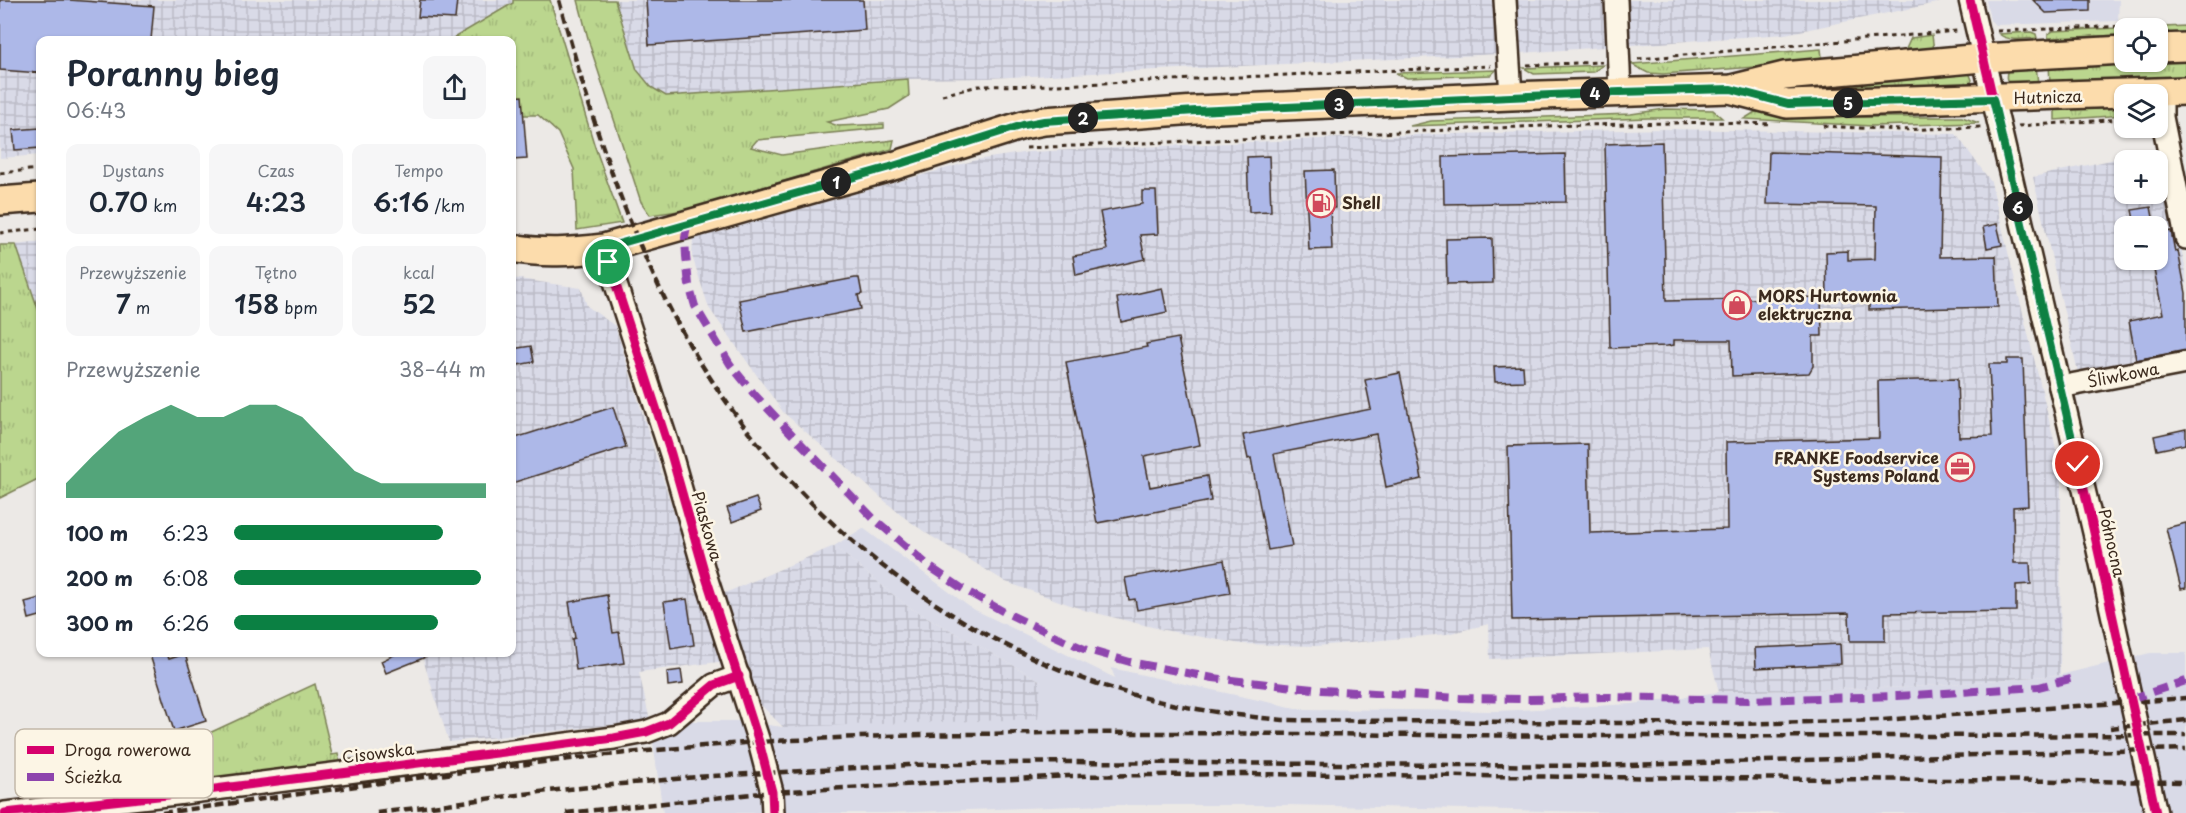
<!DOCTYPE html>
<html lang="pl">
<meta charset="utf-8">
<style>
body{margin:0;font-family:"Playpen Sans",sans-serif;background:#f6f6f7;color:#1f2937;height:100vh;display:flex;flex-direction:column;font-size:22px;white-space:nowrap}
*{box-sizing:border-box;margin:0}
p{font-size:20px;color:#747a83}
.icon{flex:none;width:33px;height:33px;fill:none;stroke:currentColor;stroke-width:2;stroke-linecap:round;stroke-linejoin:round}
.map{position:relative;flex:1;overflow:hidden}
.side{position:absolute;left:36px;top:36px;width:480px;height:621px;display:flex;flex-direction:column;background:#fff;border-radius:12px;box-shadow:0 2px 4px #0004}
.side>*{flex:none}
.tools{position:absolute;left:2114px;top:18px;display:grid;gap:12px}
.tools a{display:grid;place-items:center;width:54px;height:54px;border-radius:12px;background:#fff;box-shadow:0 2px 4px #0004;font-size:30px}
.pin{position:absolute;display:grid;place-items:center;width:51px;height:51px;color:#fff;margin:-26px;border:3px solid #fff;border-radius:50%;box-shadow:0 2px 6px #0007}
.km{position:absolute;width:30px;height:30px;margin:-15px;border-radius:50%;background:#222;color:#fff;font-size:16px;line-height:30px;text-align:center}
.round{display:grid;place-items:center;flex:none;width:63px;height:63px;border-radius:12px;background:#f6f6f7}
.headline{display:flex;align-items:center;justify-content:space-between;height:102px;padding:0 30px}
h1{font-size:33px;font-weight:600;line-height:45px}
.metrics{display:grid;grid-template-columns:repeat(3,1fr);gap:9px;height:102px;padding:6px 30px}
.metrics div{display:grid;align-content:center;border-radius:12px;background:#f6f6f7;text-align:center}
.metrics b{font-size:26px;font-weight:600}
.metrics small{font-size:16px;font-weight:400}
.metrics p{font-size:16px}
.chart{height:168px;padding:12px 30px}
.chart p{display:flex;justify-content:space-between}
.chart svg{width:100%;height:108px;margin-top:6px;fill:#0b8043;opacity:.7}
ul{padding:0 30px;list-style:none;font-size:20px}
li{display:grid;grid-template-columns:96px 72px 1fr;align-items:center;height:45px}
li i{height:15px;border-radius:8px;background:#0b8043}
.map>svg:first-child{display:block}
.built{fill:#d9dae7}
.industrial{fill:url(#industrial-grid);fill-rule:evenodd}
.grass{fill:url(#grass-tufts);stroke:#7b8056;stroke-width:1.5}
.building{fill:#adb8e8;stroke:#3b2a1e;stroke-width:1.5}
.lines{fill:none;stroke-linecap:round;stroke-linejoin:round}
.minor-casing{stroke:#3b2a1e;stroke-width:26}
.major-casing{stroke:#3b2a1e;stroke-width:32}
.path{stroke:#3b2a1e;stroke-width:3;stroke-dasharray:4.5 4.5;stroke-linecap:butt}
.minor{stroke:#fcf5e5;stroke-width:21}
.major{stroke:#fcdcac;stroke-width:27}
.rail{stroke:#3b2a1e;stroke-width:4.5;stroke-dasharray:9 4.5;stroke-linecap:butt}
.quiet{stroke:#8e44ad;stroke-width:8;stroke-dasharray:15 8;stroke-linecap:butt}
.cycleway-casing{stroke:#fcf5e5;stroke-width:13}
.cycleway{stroke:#d6006c;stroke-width:9}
.route-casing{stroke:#fff;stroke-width:12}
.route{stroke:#0b8043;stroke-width:8}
.labels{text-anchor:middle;stroke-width:5;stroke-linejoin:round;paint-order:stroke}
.street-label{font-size:16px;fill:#3b2a1e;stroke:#fcf5e5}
.poi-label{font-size:16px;font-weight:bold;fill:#3b2a1e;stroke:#fcf5e5;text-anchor:start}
.key{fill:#fcf5e5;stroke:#c2b8a9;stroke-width:1.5}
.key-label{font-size:16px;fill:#3b2a1e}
</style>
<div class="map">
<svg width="2186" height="813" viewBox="0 0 2186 813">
<defs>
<pattern id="industrial-grid" width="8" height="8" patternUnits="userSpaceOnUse" patternTransform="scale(1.5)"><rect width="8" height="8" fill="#d9dae7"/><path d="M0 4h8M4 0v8" fill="none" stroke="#bbbbc6"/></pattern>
<pattern id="grass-tufts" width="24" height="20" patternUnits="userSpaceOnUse" patternTransform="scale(1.5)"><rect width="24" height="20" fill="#bbd68e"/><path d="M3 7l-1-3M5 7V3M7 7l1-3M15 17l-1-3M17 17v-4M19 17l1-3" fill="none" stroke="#a2b87a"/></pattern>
</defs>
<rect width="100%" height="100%" fill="#ece9e6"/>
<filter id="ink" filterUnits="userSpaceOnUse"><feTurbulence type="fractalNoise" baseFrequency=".0167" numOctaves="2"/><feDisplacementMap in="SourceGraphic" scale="12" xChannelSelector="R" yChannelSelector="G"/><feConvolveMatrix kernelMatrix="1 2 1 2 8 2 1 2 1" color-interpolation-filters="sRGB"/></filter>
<g filter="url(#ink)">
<g class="built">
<path d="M1986 0H2119L2118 21 1995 25 1990 20Z"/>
<path d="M863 528 971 608 1115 678 1111 668 1300 709 1497 711 1632 704 1719 692 1913 687 2060 675 2150 653H2186V813H1642L1286 805H1105L885 813H663L650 721H737L783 727 1041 681 907 606 834 546Z"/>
</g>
<g class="industrial">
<path d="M0 0H513V2L450 40H40V155L0 158Z"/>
<path d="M615 0H1951L1785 34 1521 53 989 78 908 79 666 96 651 87 637 70Z"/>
<path d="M1665 129 1956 134 1991 182 2061 469 2060 675 1913 687 1719 692 1708 649 1490 659 1489 624 1447 634 1317 646 1241 644 1164 630 1084 610 1006 582 926 533 901 515 783 412 709 308 692 256 693 239 976 160 1029 152 1410 135Z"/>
<path d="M2161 149 2186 272V352L2078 372 2033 177ZM2124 160H2157V194H2124ZM2124 226H2157V260H2124Z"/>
<path d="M40 242V315L16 245Z"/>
<path d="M512 278 581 288 587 306 615 326 702 603 834 546 907 606 1041 681 1038 719 783 727 718 662 639 672 650 721 449 742 421 653 512 652Z"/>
</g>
<g class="grass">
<path d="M513 0H550L595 147 622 223 577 230 574 169 558 133 538 115H512V40H450L513 3Z"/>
<path d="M578 0H615L637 70 651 87 666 96 908 79 909 96 889 109 827 122 838 126 884 124V128L757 140 751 147 782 155 894 140 892 149 686 210 650 215 641 202 590 46Z"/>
<path d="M2186 26V33L2170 34 2164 27Z"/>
<path d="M2140 27 2124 28V35L2048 38V34L2053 31Z"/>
<path d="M2031 32 2036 34 2037 38C2024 39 2009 42 1999 34Z"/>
<path d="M1932 35 1934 51 1906 49 1911 38Z"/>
<path d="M1821 49 1822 57 1793 64 1663 74 1648 73 1631 64Z"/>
<path d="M2157 60H2186V78L2050 83 2049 64 2157 62Z"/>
<path d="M1603 65 1593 72 1534 74 1524 68Z"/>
<path d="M2036 65 2038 84H2010C2005 80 2006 75 2008 69Z"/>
<path d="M1496 70 1491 75 1407 78 1396 73Z"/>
<path d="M1969 72 1972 80 1969 86 1812 94 1745 88Z"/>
<path d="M2124 108V115L2055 120V110Z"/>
<path d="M1665 109 1713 110 1722 118H1648L1410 126 1431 121 1631 114Z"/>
<path d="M1755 112 1861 117H1962L1979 123 1872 126 1744 119Z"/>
<path d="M0 245H16L40 315V478L0 498Z"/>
<path d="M315 684 332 755 338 754 340 764 194 783 185 779 180 768 177 748Z"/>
</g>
<g class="building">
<path d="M0 0H69L154 6 151 40H40V73L0 70Z"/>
<path d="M420 0H457L455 19 418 17Z"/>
<path d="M646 0H863L865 30 649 45Z"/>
<path d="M2033 0H2090V11L2046 13Z"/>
<path d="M522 96 527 159 512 160V97Z"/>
<path d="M40 128V148L15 150 13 130Z"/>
<path d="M1662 142 1666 301 1821 297 1822 336H1813V366L1809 373 1732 376 1731 340H1674V345L1667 346 1610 348 1605 144Z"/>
<path d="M1769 152 1942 157 1940 257 1996 256 1998 307 1869 310V297L1827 298 1826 252 1848 251V260L1875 259 1876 206 1767 204Z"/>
<path d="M1565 154 1566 202 1444 204 1443 157Z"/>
<path d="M1269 156 1271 211 1249 212 1247 157Z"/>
<path d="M1334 170 1335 208H1330L1332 249 1309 250 1305 171Z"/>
<path d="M1142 191H1156L1158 234 1140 235 1145 259 1076 275 1073 256 1107 250 1100 212 1142 204Z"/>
<path d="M2151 207 2154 222 2135 225 2132 210Z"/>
<path d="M1997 224 2002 245 1987 248 1983 227Z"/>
<path d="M2171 231 2175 252 2178 251 2186 293V350L2136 360 2129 321 2163 314 2152 260H2157V234Z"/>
<path d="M1492 238 1493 283 1447 284 1446 239Z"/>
<path d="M855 278H859L862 294 858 295 861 309 746 332 739 300Z"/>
<path d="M1162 288 1167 312 1121 322 1117 298Z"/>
<path d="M1178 338 1200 445 1144 456 1150 487 1207 476 1211 501 1097 523 1066 362 1147 347 1146 344Z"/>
<path d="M531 346 534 362 512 366V349Z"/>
<path d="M2007 359H2023L2028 506 2013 507 2014 563H2030L2031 584 2016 585V611L1885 613V641H1850L1849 613 1512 620 1508 446 1588 444 1590 533 1727 529 1726 442 1879 438 1878 381 1957 379 1959 437 1992 436 1989 364H2007Z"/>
<path d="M1523 366 1524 381 1495 382 1494 367Z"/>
<path d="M1400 373 1422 479 1386 487 1376 434 1274 454 1292 546 1268 550 1251 458 1248 459 1243 435 1371 409 1365 380Z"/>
<path d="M613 407 626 447 512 483V439Z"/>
<path d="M2186 429V444L2157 450 2154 436Z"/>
<path d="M756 498 761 511 732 522 727 508Z"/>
<path d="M2186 523V588L2181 589 2166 528Z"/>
<path d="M1224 560 1230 593 1137 610 1135 599 1129 600 1125 578Z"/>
<path d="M607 595 613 633 619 632 624 663 576 670 572 639 575 638 569 602Z"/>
<path d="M40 598V616L29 619 25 602Z"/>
<path d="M687 599 694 645 671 649 664 602Z"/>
<path d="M1840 644 1841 664 1756 668 1755 648Z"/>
<path d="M149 652H166L169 659 185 654 206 721 174 731Z"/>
<path d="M400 652H436V653L386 673 381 661Z"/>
<path d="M681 670 683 684 668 686 667 672Z"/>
</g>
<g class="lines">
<g class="minor-casing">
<g id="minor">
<path d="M1505 0 1511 96"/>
<path d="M1616 0 1620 92"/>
<path d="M1970 0 2096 541 2156 813"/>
<path d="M2162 92V117L2186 238"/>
<path d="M604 248 671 454 705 574 759 742 772 792 773 813"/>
<path d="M2060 387 2186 363"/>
<path d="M5 813 176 794 614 738 646 732 669 723 714 685 739 676"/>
</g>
</g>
<g class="major-casing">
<g id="major">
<path d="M2157 48 2186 47"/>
<path d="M1733 90 1787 104 2186 91"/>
<path d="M0 201 40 198"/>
<path d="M512 248C543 254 572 252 604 248L890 167 1023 125 1044 121 1196 110 1511 96 1731 89 1784 76 1982 58 2124 50"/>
</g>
</g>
<g class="path">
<path d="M1997 31 2155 25"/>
<path d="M1638 59 1957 31"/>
<path d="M1527 65 1602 62"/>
<path d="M942 95 979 86 1058 85 1491 66"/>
<path d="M1823 126 1899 130 1981 127"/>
<path d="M2018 126 2124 119"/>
<path d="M1026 148 1543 126 1714 122 1772 124"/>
<path d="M0 173 40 169"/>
<path d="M0 233 40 229"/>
</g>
<use href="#minor" class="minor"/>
<use href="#major" class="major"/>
<g class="rail">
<path d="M559 0C589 111 624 225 679 326 774 500 939 639 1130 694 1180 708 1231 715 1283 720L1737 724 1883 720 2186 698"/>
<path d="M2110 728 2186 720"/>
<path d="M162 813C361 786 559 755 759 742 987 728 1214 734 1442 735 1690 737 1938 736 2186 735"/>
<path d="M377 813 548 791 696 777 908 765 1066 762 1594 766 2186 749"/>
<path d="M566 813 772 792 1068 776 1240 774 2186 782"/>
</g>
<g class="quiet">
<path d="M687 225 685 238 686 256 689 285 695 306 730 364 754 394 787 429 873 518 930 567 963 589 1006 613 1084 649 1130 662 1213 678 1322 690 1460 698 1528 699 1608 697 1749 700 1897 696 2039 687 2077 677"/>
<path d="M2130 699 2186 681"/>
</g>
<g class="cycleway-casing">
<g id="cycleway">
<path d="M1970 0 2096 541 2156 813"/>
<path d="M604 248 671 454 705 574 759 742 772 792 773 813"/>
<path d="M5 813 176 794 614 738 646 732 669 723 714 685 739 676"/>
</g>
</g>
<use href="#cycleway" class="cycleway"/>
</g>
</g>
<g class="lines" filter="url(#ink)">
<g class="route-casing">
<path id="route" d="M608 262 604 248 890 167 1023 125 1044 121 1196 111 1620 92 1731 89 1788 104 1993 99 2078 464"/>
</g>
<use href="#route" class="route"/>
</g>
<defs>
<g id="fuel-ring" transform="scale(1.5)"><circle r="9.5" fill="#fcf5e5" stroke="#d1495b" stroke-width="1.5"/><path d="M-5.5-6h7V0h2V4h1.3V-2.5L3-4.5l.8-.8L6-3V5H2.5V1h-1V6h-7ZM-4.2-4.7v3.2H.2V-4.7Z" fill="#d1495b"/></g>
<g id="shop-ring" transform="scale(1.5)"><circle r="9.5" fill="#fcf5e5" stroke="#d1495b" stroke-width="1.5"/><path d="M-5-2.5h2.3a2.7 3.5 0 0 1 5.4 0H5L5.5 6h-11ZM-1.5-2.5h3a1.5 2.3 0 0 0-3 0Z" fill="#d1495b"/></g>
<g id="office-ring" transform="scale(1.5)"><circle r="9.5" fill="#fcf5e5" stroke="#d1495b" stroke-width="1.5"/><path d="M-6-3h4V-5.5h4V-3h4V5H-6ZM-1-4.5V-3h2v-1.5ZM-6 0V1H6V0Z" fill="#d1495b"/></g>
</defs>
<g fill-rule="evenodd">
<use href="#fuel-ring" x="1321" y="203"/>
<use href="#shop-ring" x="1737" y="305"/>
<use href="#office-ring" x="1960" y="467"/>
</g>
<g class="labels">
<g class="street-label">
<text transform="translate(2048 97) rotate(-2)" y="6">Hutnicza</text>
<text transform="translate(2123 375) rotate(-11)" y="6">Śliwkowa</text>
<text transform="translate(707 526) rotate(74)" y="6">Piaskowa</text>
<text transform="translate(2112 543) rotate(77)" y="6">Północna</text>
<text transform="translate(378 753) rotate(-7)" y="6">Cisowska</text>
</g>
<g class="poi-label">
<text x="1342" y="209">Shell</text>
<text x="1758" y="302">MORS Hurtownia<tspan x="1758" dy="18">elektryczna</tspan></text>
<text x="1939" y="464" text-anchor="end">FRANKE Foodservice<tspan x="1939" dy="18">Systems Poland</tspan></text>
</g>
</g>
<rect x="15" y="729" width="198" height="69" rx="9" class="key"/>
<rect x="27" y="746" width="27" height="8" fill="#d6006c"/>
<rect x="27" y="773" width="27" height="8" fill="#8e44ad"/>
<g class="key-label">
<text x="64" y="756">Droga rowerowa</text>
<text x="64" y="783">Ścieżka</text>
</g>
</svg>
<div class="tools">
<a><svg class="icon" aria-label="locate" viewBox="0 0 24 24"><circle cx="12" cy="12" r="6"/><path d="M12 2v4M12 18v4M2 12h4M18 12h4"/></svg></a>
<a><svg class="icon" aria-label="layers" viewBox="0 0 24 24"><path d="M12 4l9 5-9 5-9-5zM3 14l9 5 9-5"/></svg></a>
<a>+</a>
<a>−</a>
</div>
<div class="pin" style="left:608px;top:262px;background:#1e9e55"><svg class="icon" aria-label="arrive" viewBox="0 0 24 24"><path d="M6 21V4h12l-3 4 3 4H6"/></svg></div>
<div class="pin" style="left:2078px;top:464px;background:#d93025"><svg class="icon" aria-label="check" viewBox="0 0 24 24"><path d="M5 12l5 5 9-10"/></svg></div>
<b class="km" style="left:836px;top:182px">1</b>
<b class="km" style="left:1083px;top:118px">2</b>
<b class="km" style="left:1339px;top:104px">3</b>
<b class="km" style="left:1595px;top:93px">4</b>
<b class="km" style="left:1848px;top:103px">5</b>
<b class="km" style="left:2018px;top:207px">6</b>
<section class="side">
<div class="headline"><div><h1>Poranny bieg</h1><p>06:43</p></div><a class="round"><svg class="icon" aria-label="share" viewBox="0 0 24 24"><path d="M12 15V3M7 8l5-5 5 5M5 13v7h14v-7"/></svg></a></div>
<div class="metrics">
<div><p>Dystans</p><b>0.70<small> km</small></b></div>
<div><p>Czas</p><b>4:23</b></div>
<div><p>Tempo</p><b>6:16<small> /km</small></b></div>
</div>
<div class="metrics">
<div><p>Przewyższenie</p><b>7<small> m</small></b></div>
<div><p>Tętno</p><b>158<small> bpm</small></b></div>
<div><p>kcal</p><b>52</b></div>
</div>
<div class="chart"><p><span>Przewyższenie</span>38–44 m</p>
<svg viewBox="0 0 160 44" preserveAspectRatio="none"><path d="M0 44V38L10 27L20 17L30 11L40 6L50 11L60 11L70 6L80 6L90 11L100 22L110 33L120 38L130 38L140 38L150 38L160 38V44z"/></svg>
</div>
<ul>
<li><b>100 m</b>6:23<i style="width:83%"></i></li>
<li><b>200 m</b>6:08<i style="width:98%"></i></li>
<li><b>300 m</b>6:26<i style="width:81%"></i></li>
</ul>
</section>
</div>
